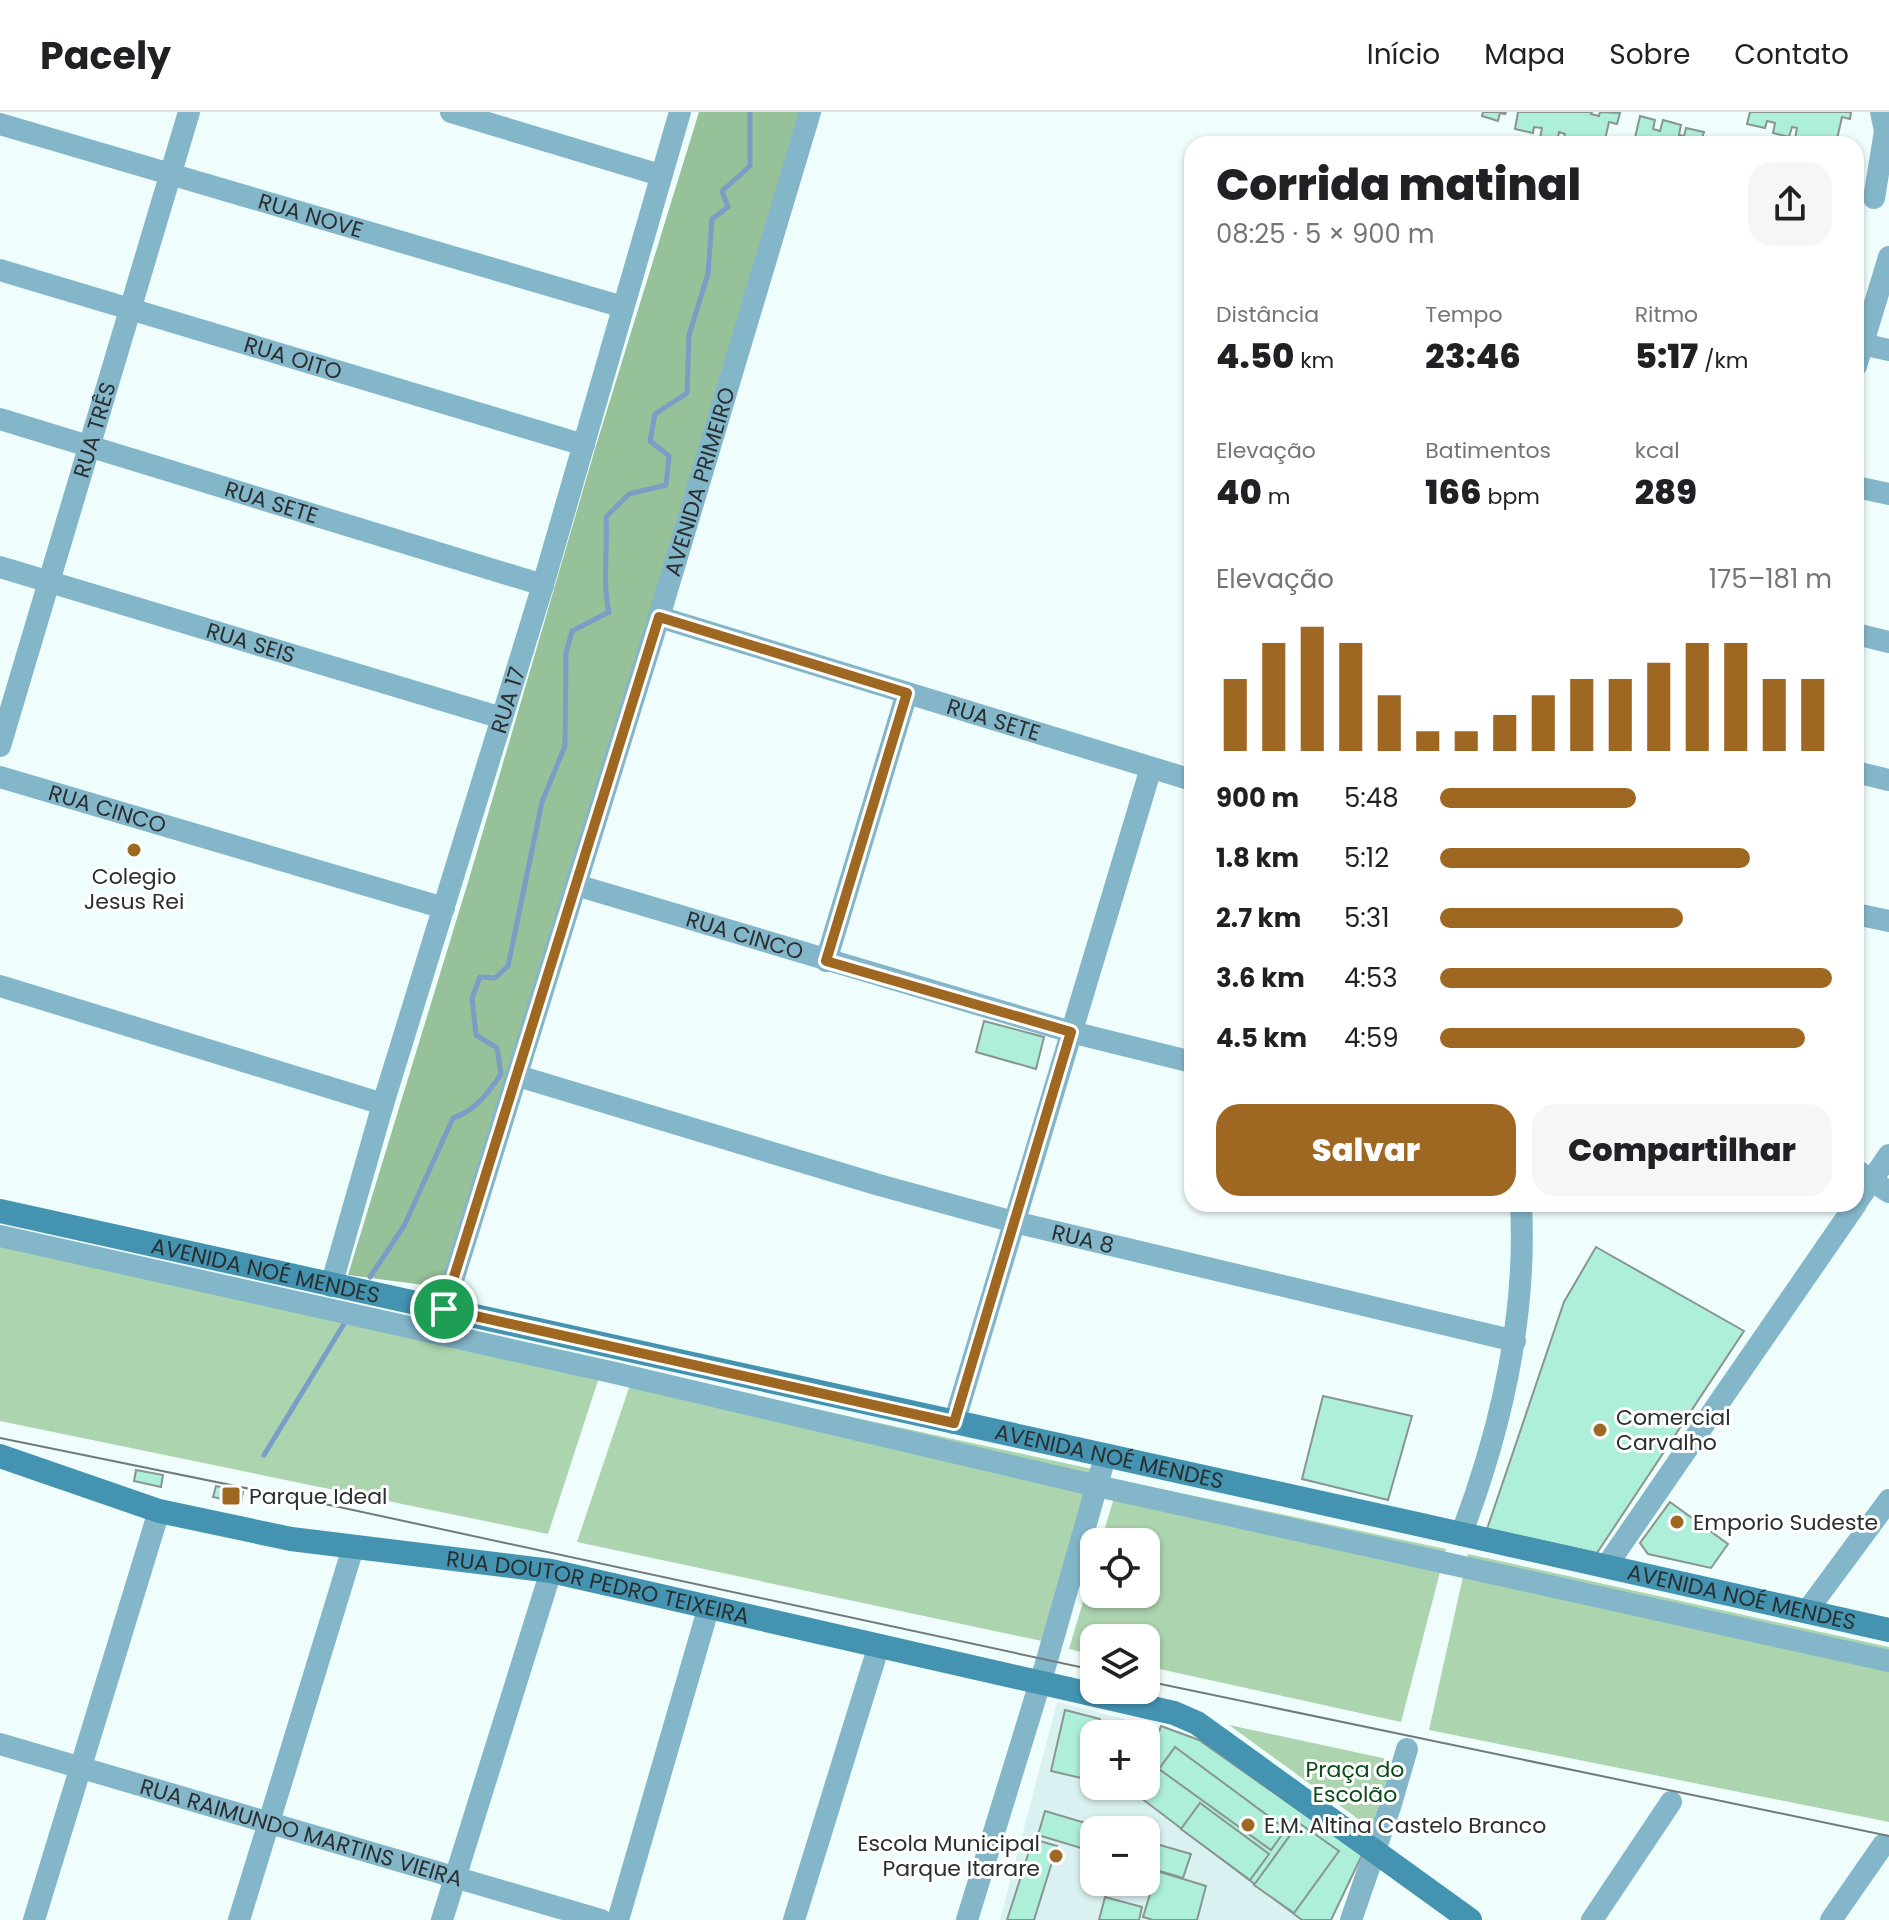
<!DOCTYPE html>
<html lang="pt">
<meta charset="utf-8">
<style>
body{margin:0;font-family:Poppins,sans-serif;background:#f6f6f6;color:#202124;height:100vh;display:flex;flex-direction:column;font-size:30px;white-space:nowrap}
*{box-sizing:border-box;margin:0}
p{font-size:26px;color:#757577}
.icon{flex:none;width:44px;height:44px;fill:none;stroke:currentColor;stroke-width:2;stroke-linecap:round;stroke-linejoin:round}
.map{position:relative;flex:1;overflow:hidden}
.drawer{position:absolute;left:1184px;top:24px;width:680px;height:1076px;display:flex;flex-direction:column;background:#fff;border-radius:24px;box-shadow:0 2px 6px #0004}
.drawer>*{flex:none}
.fabs{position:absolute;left:1080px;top:1416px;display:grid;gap:16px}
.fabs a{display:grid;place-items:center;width:80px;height:80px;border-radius:16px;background:#fff;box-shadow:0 2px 6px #0004;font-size:40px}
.pin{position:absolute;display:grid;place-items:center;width:68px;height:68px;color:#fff;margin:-34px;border:4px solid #fff;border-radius:50%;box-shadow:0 2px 8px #0007}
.round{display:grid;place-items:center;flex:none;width:84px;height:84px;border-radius:24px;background:#f6f6f6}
.overview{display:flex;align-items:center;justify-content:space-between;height:136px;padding:0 32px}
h1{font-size:44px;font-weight:800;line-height:60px}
.figures{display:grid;grid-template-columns:repeat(3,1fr);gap:12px;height:136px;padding:8px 32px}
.figures div{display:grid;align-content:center}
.figures b{font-size:34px;font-weight:800}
.figures small{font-size:22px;font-weight:400}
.figures p{font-size:22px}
.chart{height:224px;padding:16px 32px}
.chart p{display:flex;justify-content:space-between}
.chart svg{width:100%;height:144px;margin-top:8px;stroke:#9e6722;stroke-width:6}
.cta{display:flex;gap:16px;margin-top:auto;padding:16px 32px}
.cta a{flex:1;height:92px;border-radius:24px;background:#9e6722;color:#fff;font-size:32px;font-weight:800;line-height:92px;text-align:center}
.cta a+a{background:#f6f6f6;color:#202124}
ul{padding:0 32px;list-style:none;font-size:26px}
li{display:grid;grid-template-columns:128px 96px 1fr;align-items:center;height:60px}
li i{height:20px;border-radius:10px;background:#9e6722}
header{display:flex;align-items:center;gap:48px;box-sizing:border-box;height:112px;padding:0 40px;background:#fff;border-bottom:2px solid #e0e0e0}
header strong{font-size:38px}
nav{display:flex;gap:44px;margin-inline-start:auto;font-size:28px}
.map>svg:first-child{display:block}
.built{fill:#daf1f2;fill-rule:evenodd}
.green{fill:#acd4ae}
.forest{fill:#97c199}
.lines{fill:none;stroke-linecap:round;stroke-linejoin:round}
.stream{stroke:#7a9ec6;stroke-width:5}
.building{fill:#adefd9;stroke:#899591;stroke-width:2}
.street{stroke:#84b6ca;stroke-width:22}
.secondary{stroke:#4393b1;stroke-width:24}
.tram{stroke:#727a7a;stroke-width:2}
.route-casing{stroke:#fff;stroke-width:16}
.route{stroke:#9e6722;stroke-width:10}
.poi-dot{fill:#9e6722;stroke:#fff;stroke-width:3}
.labels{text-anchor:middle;stroke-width:6;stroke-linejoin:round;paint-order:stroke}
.street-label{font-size:22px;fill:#2a2f2f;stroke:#fff}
.poi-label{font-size:22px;fill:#2a2f2f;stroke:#fff;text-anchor:start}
.park-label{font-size:22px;fill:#0b4b19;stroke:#fff}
</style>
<header>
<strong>Pacely</strong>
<nav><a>Início</a><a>Mapa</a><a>Sobre</a><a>Contato</a></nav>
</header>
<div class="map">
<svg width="1889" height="1808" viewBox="0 0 1889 1808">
<rect width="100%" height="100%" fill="#effdfd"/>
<path class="built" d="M1057 1590 1125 1607 1123 1615 1158 1624 1146 1658V1622H1094V1674H1140L1302 1808H1000ZM1094 1718H1146V1770H1094Z"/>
<g class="green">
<path d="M0 1118 603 1253 548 1422 0 1309Z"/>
<path d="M635 1258 1092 1357 1042 1529 577 1430Z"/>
<path d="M1119 1368 1446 1437 1401 1610 1146 1554V1526H1094V1543L1069 1537 1094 1453V1482H1146V1430H1101Z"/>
<path d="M1468 1442 1889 1535V1710L1429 1618Z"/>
<path d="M1229 1613 1392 1648 1372 1717Z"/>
</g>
<path class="forest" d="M699 0H803L447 1176 348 1163 469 767 595 337Z"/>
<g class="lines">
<g class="stream">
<path d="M370 1165 404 1114 453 1006C475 999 489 980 501 962L497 936 476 923 472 886 480 865 495 866 508 854 542 690 565 634 566 541 572 519 609 500C602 469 608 437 606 405L629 382 666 373 669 344 650 329 655 302 687 281 689 223 708 162 712 107 728 95 722 79 750 54V0"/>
<path d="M264 1343 347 1207"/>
</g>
</g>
<g class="building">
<path d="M1483 0H1506L1505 2 1500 1 1498 9 1482 4Z"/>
<path d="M1518 0H1592L1591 2 1599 4 1600 0 1620 1 1617 12 1609 10 1604 32 1583 30 1582 32H1562L1565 22 1559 20 1557 30 1540 26 1542 16 1534 15 1533 21 1515 17Z"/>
<path d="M1750 0H1851L1850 7 1842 5 1837 27 1841 28 1840 32H1820L1822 26 1816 25 1814 32 1795 27 1797 16 1792 15 1789 25 1773 21 1775 11 1767 9 1765 16 1747 12Z"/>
<path d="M1640 4 1655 8 1653 17 1660 19 1663 8 1681 13 1679 23 1684 24 1686 16 1704 20 1701 30 1708 32H1627L1628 29 1634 30Z"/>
<path d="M984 909 1044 925 1036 957 976 940Z"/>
<path d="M1596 1135 1744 1219 1597 1441 1487 1417 1564 1190Z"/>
<path d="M1323 1284 1412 1304 1388 1388 1302 1367Z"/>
<path d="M136 1358 163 1363 161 1375 134 1369Z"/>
<path d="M216 1374 243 1380 241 1391 213 1385Z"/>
<path d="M1670 1390 1728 1432 1711 1456 1648 1442 1640 1431Z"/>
<path d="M1065 1598 1100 1607 1098 1618 1115 1622H1094V1669L1051 1659Z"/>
<path d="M1161 1614 1199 1628 1362 1743 1331 1808H1302L1137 1683 1140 1674H1146V1658Z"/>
<path d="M1175 1635 1286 1717 1271 1738 1159 1657Z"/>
<path d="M1200 1691 1269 1742 1250 1768 1181 1717Z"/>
<path d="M1045 1699 1109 1718H1094V1740L1038 1723Z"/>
<path d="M1299 1711 1339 1739 1294 1801 1254 1773Z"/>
<path d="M1033 1727 1057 1734 1034 1808H1007Z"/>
<path d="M1146 1729 1191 1742 1183 1766 1146 1755Z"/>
<path d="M1157 1759 1206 1774 1197 1808H1153L1143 1805Z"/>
<path d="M1105 1785 1142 1795 1139 1808H1099Z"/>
</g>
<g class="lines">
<g class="street">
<path d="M451 0 660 63"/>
<path id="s1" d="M0 12 623 195"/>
<path d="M1874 86 1885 19 1881 0"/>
<path id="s2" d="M0 158 584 333"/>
<path d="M1862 232 1889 238"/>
<path d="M1856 254 1889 145"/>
<path id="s3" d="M0 307 543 473"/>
<path d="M1856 375 1889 382"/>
<path id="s4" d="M0 455 502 606"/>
<path id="s5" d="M659 505 1192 668"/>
<path d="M1856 522 1889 530"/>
<path id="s6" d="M0 634 189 0"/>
<path d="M1856 660 1889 668"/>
<path id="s7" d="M0 665 444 796"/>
<path id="s8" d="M576 773 1071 920 1192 950"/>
<path d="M1856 802 1889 809"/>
<path d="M826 849 907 581"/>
<path d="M0 874 383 992"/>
<path id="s9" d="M518 964 879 1073 1014 1110 1515 1229"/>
<path d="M1856 1058 1889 1080"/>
<path d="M1856 1091 1889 1043"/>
<path d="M0 1124 615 1261 1097 1374 1889 1549"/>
<path id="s10" d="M331 1174 383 992 543 473 680 0"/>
<path id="s11" d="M444 1197 659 505 810 0"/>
<path d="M954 1311 1151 656"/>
<path d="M1461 1423C1501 1318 1527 1205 1521 1092"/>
<path d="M1607 1453 1856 1092"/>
<path d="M1807 1499 1889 1388"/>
<path id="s12" d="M0 1632 601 1808"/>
<path d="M34 1808 159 1399"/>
<path d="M239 1808 353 1436"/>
<path d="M442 1808 551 1459"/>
<path d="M618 1808 709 1494"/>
<path d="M794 1808 879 1533"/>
<path d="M967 1808 1047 1548 1105 1345"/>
<path d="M1351 1808 1390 1695 1407 1637"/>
<path d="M1592 1808 1671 1690"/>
<path d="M1831 1808 1883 1733"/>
</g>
<g class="secondary">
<path id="s13" d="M0 1099C629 1240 1260 1375 1889 1518"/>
<path id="s14" d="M0 1344 159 1399 291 1427 551 1459 1174 1601 1197 1611 1470 1808"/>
</g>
<g class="tram">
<path d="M0 1326 339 1395 1094 1558"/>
<path d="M1146 1569 1889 1724"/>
</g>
</g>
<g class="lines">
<g class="route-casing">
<path id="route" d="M659 505 907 581 826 849 1071 920 954 1311 444 1197Z"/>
</g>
<use href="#route" class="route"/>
</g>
<g class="poi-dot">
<circle cx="134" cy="738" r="8"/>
<circle cx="1600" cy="1318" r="8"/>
<rect x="221" y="1374" width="20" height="20" rx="4"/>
<circle cx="1677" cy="1410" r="8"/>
<circle cx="1248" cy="1713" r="8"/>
<circle cx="1056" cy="1744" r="8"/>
</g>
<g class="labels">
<g class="street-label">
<text dy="8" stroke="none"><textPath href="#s1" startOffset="324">RUA NOVE</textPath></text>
<text dy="8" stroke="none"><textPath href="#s2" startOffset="306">RUA OITO</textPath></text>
<text dy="8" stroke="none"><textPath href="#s6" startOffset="330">RUA TRÊS</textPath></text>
<text dy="8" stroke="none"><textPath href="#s11" startOffset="866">AVENIDA PRIMEIRO</textPath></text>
<text dy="8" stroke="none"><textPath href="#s3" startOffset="284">RUA SETE</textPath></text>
<text dy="8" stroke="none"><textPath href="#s4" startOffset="262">RUA SEIS</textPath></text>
<text dy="8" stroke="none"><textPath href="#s10" startOffset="612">RUA 17</textPath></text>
<text dy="8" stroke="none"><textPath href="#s5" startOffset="350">RUA SETE</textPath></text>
<text dy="8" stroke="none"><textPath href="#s7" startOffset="112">RUA CINCO</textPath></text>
<text dy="8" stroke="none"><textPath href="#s8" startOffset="176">RUA CINCO</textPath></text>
<text dy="8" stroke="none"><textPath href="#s9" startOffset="588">RUA 8</textPath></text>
<text dy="8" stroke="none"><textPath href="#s13" startOffset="272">AVENIDA NOÉ MENDES</textPath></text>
<text dy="8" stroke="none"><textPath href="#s13" startOffset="1136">AVENIDA NOÉ MENDES</textPath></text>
<text dy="8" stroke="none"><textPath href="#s14" startOffset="614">RUA DOUTOR PEDRO TEIXEIRA</textPath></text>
<text dy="8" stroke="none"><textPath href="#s13" startOffset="1784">AVENIDA NOÉ MENDES</textPath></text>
<text dy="8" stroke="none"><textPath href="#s12" startOffset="314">RUA RAIMUNDO MARTINS VIEIRA</textPath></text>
</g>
<g class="poi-label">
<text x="134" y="772" text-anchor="middle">Colegio<tspan x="134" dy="25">Jesus Rei</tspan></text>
<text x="1616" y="1313">Comercial<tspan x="1616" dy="25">Carvalho</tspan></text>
<text x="249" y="1392">Parque Ideal</text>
<text x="1693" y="1418">Emporio Sudeste</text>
<text x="1264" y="1721">E.M. Altina Castelo Branco</text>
<text x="1040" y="1739" text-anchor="end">Escola Municipal<tspan x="1040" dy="25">Parque Itarare</tspan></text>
</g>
<g class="park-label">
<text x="1355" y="1665">Praça do<tspan x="1355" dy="25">Escolão</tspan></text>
</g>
</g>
</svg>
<div class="fabs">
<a><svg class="icon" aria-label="locate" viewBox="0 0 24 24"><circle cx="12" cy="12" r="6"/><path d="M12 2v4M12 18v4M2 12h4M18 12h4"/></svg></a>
<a><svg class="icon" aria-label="layers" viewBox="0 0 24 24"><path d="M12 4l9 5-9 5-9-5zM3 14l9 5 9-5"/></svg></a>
<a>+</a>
<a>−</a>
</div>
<div class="pin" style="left:444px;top:1197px;background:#1e9e55"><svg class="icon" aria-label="arrive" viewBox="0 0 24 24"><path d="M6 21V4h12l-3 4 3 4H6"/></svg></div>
<section class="drawer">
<div class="overview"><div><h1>Corrida matinal</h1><p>08:25 · 5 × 900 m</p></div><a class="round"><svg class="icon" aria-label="share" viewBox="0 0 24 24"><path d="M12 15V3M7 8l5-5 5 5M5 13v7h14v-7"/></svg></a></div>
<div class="figures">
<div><p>Distância</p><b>4.50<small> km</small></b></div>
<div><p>Tempo</p><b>23:46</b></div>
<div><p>Ritmo</p><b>5:17<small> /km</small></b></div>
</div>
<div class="figures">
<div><p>Elevação</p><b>40<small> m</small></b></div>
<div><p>Batimentos</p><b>166<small> bpm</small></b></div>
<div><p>kcal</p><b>289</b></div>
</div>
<div class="chart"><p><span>Elevação</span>175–181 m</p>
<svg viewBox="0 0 160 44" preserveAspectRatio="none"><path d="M5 44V22M15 44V11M25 44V6M35 44V11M45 44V27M55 44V38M65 44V38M75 44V33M85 44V27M95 44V22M105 44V22M115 44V17M125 44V11M135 44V11M145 44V22M155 44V22"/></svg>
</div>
<ul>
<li><b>900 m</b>5:48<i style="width:50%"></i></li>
<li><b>1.8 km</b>5:12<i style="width:79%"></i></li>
<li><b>2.7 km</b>5:31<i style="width:62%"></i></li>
<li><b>3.6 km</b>4:53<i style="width:100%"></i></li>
<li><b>4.5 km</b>4:59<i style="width:93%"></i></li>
</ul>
<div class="cta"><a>Salvar</a><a>Compartilhar</a></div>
</section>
</div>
